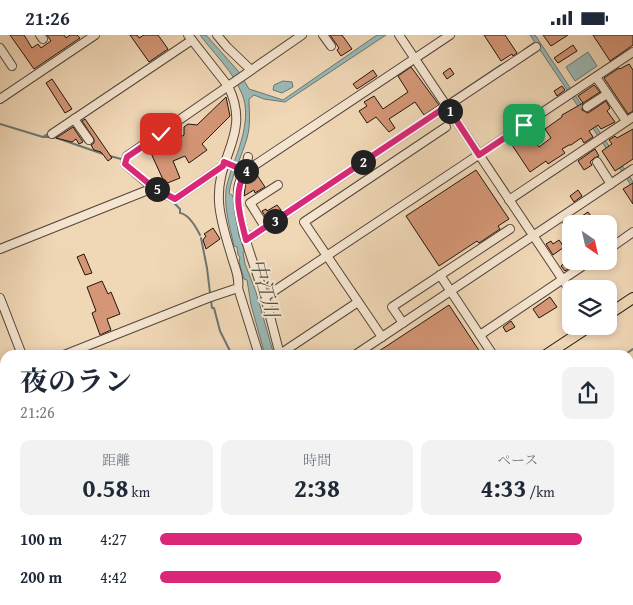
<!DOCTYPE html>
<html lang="ja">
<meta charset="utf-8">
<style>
body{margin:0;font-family:"Gentium Book Plus","Noto Serif JP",serif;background:#f2f2f3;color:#1f2937;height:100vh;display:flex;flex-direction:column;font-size:19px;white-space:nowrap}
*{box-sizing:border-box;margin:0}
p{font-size:16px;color:#747a83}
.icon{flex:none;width:28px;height:28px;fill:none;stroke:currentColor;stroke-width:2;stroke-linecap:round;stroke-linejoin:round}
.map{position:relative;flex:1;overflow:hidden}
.side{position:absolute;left:0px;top:315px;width:634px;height:255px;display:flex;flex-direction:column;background:#fff;border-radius:15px 15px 0 0;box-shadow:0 2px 8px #0003}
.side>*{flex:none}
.needle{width:32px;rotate:146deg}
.buttons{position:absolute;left:562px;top:180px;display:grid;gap:10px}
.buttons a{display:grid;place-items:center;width:55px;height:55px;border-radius:10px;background:#fff;box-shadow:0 2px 8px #0003;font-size:25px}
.pin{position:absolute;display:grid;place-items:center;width:42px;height:42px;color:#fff;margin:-21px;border-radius:10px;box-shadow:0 2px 8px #0006}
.km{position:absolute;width:25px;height:25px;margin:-12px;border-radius:50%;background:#222;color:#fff;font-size:14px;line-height:25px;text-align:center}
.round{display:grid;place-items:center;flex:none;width:52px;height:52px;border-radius:10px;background:#f2f2f3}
.overview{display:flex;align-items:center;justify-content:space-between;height:85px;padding:0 20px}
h1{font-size:28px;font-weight:700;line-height:38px}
.figures{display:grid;grid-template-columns:repeat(3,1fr);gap:8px;height:85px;padding:5px 20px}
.figures div{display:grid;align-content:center;border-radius:10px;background:#f2f2f3;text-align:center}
.figures b{font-size:25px;font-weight:700}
.figures small{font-size:14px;font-weight:400}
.figures p{font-size:14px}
ul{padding:0 20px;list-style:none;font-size:16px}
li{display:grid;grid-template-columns:80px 60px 1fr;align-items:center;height:38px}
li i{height:12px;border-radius:6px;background:#db2777}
.status{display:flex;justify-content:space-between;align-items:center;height:35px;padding:0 25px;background:#fff;direction:ltr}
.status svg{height:14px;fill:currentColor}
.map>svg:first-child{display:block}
.water{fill:#9bb8b5;stroke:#6a7773}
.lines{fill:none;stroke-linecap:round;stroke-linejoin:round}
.stream{stroke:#6a7773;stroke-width:2}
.building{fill:#d49676;stroke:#20160f}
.minor-casing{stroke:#544639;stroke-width:10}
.major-casing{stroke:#20160f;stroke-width:12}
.minor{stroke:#f5e5d0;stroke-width:8}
.major{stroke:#f0d7b6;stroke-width:10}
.route-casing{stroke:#fff;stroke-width:10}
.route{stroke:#db2777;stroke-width:6}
.labels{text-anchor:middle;stroke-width:4;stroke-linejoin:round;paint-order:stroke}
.water-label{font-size:20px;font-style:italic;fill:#4b4f49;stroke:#f5e5d0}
</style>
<div class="status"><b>21:26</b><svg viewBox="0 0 49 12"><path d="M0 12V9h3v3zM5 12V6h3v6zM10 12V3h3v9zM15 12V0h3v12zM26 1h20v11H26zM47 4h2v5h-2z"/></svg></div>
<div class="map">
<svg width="633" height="570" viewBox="0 0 633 570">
<rect width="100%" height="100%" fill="#f0d7b6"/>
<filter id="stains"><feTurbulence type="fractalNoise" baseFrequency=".004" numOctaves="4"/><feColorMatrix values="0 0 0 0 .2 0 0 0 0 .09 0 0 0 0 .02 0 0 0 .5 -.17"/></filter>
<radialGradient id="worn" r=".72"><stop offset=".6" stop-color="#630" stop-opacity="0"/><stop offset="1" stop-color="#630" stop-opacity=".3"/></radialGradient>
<g class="water">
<path d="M200 0H206L239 37 249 54 283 65 377 0H386L285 67 264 64 254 60 249 64C249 77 251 89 247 103 242 121 232 139 229 158L233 161 239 201 245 216 243 217 245 229 256 257 274 320H265L251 270 247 245 244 244 239 227 240 222 238 220 237 212 234 211C230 192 224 174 226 155 227 148 229 143 231 136 239 113 252 83 242 59 233 36 214 19 200 0Z"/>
<path d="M530 0H535L633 147V153Z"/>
<path d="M588 17 597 31 575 46 566 32Z"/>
<path d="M283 46 292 47 293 52 282 58 273 55 274 50Z"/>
</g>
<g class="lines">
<g class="stream">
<path d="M524 15 534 8"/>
<path d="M450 64 501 30"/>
<path d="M0 89 43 102 49 98"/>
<path d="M43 102H54L103 119"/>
<path d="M110 121 121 124"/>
<path d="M155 159 162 162"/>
<path d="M173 167 180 174V178C188 179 196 192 200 200"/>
<path d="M244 180 248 197 253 196"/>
<path d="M201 203 207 233 210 258"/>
<path d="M211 265 212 273H214L220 296 232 320"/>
<path d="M624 320 633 314"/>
<path d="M398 565 401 570"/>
</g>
</g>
<g class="building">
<path d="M10 0H24L32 13 38 9 41 13 51 6 47 0H64L66 3 70 0H77L80 3 34 34Z"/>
<path d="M130 0H137L139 3 144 0H158L168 14 149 27Z"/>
<path d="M330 0H342L352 14 341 21 337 15 339 13Z"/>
<path d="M484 0H505L517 18 513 21 512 19 501 26Z"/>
<path d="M543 0H568L551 11Z"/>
<path d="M593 0H633V10L610 26Z"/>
<path d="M573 10 577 16 558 28 554 23Z"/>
<path d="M629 29 633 35V76L628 79 604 43 619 33 620 34Z"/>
<path d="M411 32 439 70 424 80 415 67 389 84 395 93 389 97 376 82 367 88 359 76 367 71 364 67 374 61 383 74 408 57 398 41Z"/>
<path d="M450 33 454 39 447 44 443 38Z"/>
<path d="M373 35 377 41 357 54 353 49Z"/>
<path d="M52 44 72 74 65 78 46 48Z"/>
<path d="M594 50 600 57 583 68 578 61Z"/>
<path d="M562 51 565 55 557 61 554 56Z"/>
<path d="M226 62 230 81 202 109 207 115 189 128 185 121 173 126 180 143 165 149 150 116 166 110 184 100V92L188 89 197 90Z"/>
<path d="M606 66 610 73 607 76 615 87 601 94 598 90 589 96 593 102 584 108 581 103 571 110H569L562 114 565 118 548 129 546 126 530 137 512 110 531 100 539 112 551 103 545 94 562 82V80L583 68 582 75 588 78Z"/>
<path d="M85 84 112 123 108 126 101 117 94 115 91 110 94 108V104L82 86Z"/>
<path d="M73 92 83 107 79 109 76 104 72 107 56 103Z"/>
<path d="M633 94V124L615 136 602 116 612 109 609 105 615 101 617 103Z"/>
<path d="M595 114 599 121 594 123 590 127 592 130 584 135 578 126Z"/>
<path d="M476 135 509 184 498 191 500 194 479 208 477 206 439 231 406 181Z"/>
<path d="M255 137 265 152 255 158 254 155 244 161 246 146Z"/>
<path d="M633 148V169L623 154Z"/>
<path d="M578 155 582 161 574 167 570 161Z"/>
<path d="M277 170 281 175 267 184 262 176 266 174 267 176Z"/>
<path d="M588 177 597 189H571V201L562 188 573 181 576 185Z"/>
<path d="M213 193 220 204 206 214 203 205 206 201 204 199Z"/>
<path d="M559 205 564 212 553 220 546 209 551 206 553 209Z"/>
<path d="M84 219 92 238 85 240 77 222Z"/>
<path d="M570 223 575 229 565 236 561 231Z"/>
<path d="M102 246 108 259 111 257 120 279 107 284 111 295 100 300 92 278 96 276 87 252Z"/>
<path d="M550 262 557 272 539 283 533 274Z"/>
<path d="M449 270 482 320H373Z"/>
<path d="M511 286 515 292 506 297 503 292Z"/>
</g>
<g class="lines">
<g class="minor-casing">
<g id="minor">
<path d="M40 0 43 4"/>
<path d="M217 0 227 12 251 35"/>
<path d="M323 0 331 11"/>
<path d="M399 0 571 257"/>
<path d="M450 0 246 136C244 139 241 142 240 146 230 172 256 235 265 262L633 17"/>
<path d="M0 13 12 31"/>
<path d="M596 42 626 86"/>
<path d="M0 64 95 0"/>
<path d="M587 72 607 59"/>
<path d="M74 84 89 105"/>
<path d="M52 99 192 5"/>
<path d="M224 127 246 136 248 122"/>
<path d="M597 127 611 149"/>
<path d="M223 131 175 164 153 153 125 129 127 121 302 0"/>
<path d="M509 165 633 82"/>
<path d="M265 192 250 168 278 150"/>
<path d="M246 205 536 12"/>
<path d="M0 214 153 153"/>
<path d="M609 214 633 197"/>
<path d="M440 240 493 320"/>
<path d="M238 253 259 320"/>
<path d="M265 262 280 320"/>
<path d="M0 263 22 320"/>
<path d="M403 288 392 272 510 194"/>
<path d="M480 300 590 226"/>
<path d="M382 302 304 187 446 92"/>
<path d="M280 319 358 267"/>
<path d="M64 320 208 263 238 253C240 241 234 231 231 219 226 203 220 184 219 167 216 120 252 99 228 51L188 0"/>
<path d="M355 320 633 134"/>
<path d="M0 345 5 343"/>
<path d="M629 445H633"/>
<path d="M0 465H5"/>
<path d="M0 517 5 514"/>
<path d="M0 540 4 550 0 553"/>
<path d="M629 560 633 559"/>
<path d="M320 565 322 570"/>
<path d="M432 565 433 570"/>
<path d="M505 565 506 570"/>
<path d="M559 565 560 570"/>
<path d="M118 570 123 566"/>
<path d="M578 570 603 565"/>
</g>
</g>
<g class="major-casing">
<g id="major">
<path d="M609 279 633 263"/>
<path d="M546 320 590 291"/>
<path d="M167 570 174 565"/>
</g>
</g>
<use href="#minor" class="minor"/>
<use href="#major" class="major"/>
</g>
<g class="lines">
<g class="route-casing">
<path id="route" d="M161 99 127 122 125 129 153 152 175 164 223 131 224 127 246 136C232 159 240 180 246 205L447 71 479 120 524 90"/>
</g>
<use href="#route" class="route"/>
</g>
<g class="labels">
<g class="water-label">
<text transform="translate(265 253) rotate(75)" y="7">中江川</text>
</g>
</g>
<rect width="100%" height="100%" filter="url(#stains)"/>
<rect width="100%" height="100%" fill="url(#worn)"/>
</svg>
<div class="buttons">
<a><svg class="needle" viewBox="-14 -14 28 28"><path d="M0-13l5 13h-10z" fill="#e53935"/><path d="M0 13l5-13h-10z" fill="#747a83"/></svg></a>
<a><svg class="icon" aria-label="layers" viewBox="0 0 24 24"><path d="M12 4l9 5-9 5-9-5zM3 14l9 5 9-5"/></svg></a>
</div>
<div class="pin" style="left:524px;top:90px;background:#1e9e55"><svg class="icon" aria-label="arrive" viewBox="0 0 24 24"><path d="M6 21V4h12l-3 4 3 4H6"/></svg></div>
<div class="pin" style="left:161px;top:99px;background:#d93025"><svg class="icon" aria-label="check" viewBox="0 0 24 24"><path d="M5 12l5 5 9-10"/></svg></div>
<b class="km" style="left:450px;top:76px">1</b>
<b class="km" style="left:363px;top:127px">2</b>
<b class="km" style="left:275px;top:186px">3</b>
<b class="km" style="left:246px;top:136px">4</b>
<b class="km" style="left:157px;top:154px">5</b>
<section class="side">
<div class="overview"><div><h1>夜のラン</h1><p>21:26</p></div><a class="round"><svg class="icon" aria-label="share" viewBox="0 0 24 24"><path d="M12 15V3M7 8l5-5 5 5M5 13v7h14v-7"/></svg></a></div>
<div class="figures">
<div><p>距離</p><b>0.58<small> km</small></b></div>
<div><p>時間</p><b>2:38</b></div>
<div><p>ペース</p><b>4:33<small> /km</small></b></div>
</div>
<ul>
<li><b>100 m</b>4:27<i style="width:93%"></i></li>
<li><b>200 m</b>4:42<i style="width:75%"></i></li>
</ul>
</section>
</div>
